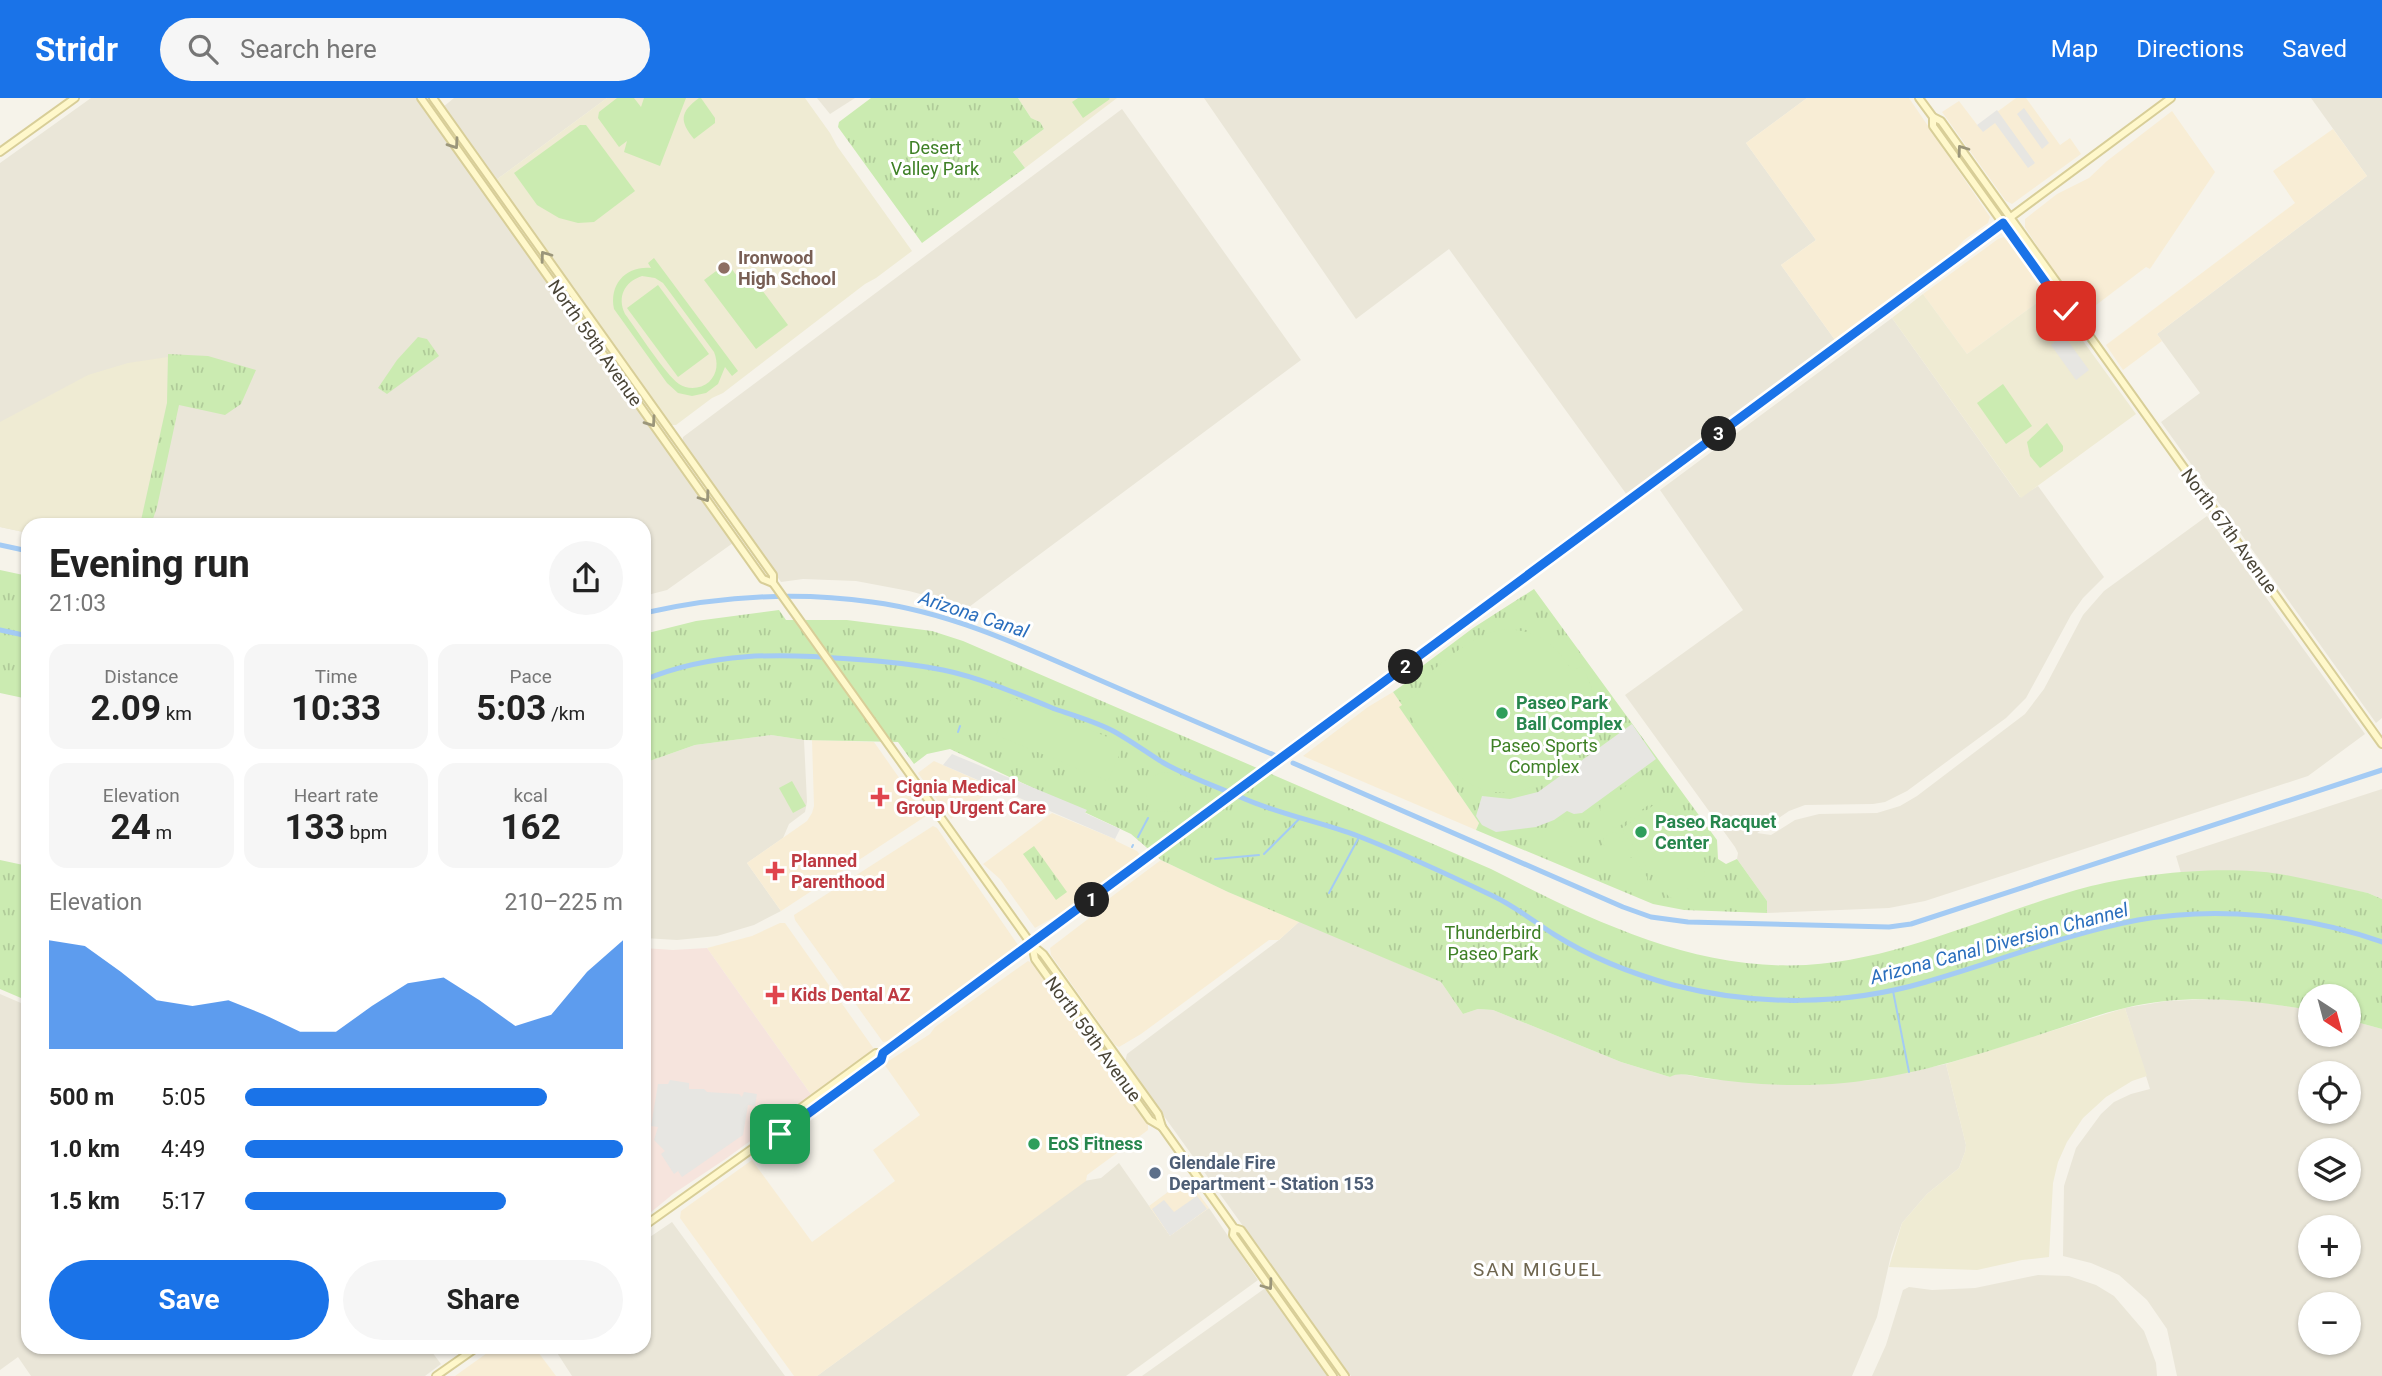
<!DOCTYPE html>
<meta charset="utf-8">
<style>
body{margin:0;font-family:Roboto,sans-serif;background:#f6f6f6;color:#222;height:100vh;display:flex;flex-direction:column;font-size:26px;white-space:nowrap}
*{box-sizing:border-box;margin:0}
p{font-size:23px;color:#767676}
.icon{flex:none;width:38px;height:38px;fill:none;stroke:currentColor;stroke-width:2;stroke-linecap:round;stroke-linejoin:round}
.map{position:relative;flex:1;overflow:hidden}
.sheet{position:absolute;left:21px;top:420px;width:630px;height:836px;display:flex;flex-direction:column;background:#fff;border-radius:21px;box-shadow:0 2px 5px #0004}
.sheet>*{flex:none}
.needle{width:46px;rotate:144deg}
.fabs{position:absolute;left:2298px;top:886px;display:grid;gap:14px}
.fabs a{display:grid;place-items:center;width:63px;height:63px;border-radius:50%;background:#fff;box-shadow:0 2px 5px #0004;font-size:35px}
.pin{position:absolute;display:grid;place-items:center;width:60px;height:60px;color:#fff;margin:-30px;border-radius:14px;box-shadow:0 4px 10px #0006}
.km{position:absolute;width:35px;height:35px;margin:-18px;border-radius:50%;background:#222;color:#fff;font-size:19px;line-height:35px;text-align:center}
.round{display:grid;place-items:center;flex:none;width:74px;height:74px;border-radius:37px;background:#f6f6f6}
.head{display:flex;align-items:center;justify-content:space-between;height:119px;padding:0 28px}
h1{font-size:38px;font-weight:700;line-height:52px}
.metrics{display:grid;grid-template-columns:repeat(3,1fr);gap:10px;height:119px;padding:7px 28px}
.metrics div{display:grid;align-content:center;border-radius:18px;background:#f6f6f6;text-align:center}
.metrics b{font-size:35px;font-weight:700}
.metrics small{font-size:19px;font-weight:400}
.metrics p{font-size:19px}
.chart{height:196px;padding:14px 28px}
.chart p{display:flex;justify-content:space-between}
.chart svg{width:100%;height:126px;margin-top:7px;fill:#1a73e8;opacity:.7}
.button{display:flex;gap:14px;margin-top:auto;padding:14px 28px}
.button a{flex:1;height:80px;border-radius:42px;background:#1a73e8;color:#fff;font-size:28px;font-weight:700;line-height:80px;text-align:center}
.button a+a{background:#f6f6f6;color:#222}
ul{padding:0 28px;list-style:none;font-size:23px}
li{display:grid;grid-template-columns:112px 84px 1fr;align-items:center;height:52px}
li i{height:18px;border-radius:9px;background:#1a73e8}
header{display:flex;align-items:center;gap:42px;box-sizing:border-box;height:98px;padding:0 35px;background:#1a73e8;color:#fff}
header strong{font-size:33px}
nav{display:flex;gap:38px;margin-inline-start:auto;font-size:24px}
.search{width:490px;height:63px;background:#f6f6f6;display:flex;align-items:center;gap:18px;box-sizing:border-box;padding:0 24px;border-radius:38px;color:#767676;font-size:26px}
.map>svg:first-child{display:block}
.residential{fill:#eae6d8;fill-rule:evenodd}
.commercial{fill:#f8edd5}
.education{fill:#efebd3}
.medical{fill:#f6e4dd}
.grass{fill:url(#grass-tufts)}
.pitch{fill:#cbebb1;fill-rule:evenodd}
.parking{fill:#e7e6e2}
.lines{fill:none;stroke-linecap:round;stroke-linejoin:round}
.stream{stroke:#a4cbf4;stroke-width:2}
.canal{stroke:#a4cbf4;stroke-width:5}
.secondary-casing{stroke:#d8ce98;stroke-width:10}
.secondary{stroke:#fff8cb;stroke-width:6}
.oneway{stroke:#9b967a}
.route-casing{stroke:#fff;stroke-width:14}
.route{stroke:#1a73e8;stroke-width:9}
.education-dot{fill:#8d6e63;stroke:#fff;stroke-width:2.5}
.leisure-dot{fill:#2e9e5b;stroke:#fff;stroke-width:2.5}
.health-dot{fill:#e0444e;stroke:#fff;stroke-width:2.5}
.service-dot{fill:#5c6f8a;stroke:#fff;stroke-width:2.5}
.labels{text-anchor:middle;stroke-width:6;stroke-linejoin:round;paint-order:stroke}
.park-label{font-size:18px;fill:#3e8026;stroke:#fff}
.education-label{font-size:18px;font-weight:bold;fill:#785e54;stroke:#fff;text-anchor:start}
.street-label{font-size:18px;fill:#4a4537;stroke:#fff}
.leisure-label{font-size:18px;font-weight:bold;fill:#27864d;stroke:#fff;text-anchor:start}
.health-label{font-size:18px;font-weight:bold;fill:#be3a42;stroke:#fff;text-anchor:start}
.service-label{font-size:18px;font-weight:bold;fill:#4e5e75;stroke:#fff;text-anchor:start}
.water-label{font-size:19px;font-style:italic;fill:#2a6ebd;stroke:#fff}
.neighbourhood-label{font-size:19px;letter-spacing:2px;fill:#6e654e;stroke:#fff}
</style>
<header>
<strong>Stridr</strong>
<div class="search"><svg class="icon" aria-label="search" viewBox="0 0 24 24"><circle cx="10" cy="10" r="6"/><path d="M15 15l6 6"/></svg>Search here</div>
<nav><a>Map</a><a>Directions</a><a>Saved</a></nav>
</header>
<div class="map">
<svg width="2382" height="1278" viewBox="0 0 2382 1278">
<defs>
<pattern id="grass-tufts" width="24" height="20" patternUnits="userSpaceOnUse" patternTransform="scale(1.75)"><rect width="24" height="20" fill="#cbebb1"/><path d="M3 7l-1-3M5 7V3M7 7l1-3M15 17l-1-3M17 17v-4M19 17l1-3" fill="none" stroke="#b0cb99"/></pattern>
</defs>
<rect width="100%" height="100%" fill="#f6f3ea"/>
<g class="residential">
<path d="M91 0H417L733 445 667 492 644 498V427H28V435L0 429V65Z"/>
<path d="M454 0H607L496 82 466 38 443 9Z"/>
<path d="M817 0H855L830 16Z"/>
<path d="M1204 0H1807L1746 45 1816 142 1781 167 1835 242 1627 397 1449 151 1356 221Z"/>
<path d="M2311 0H2382V620L2376 625 2161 324 2200 295 2157 236 2367 78Z"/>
<path d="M1122 11 1301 262 969 509 909 493 856 483 803 481 781 484 682 346 683 339Z"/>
<path d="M1892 220 2020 399 2038 388 2104 479 2083 500 2071 517 2026 600 2006 620 1907 693 1885 704 1873 706 1805 707 1789 713 1757 735 1771 737 1795 722 1819 716 1877 715 1900 708 1917 698 2025 616 2044 591 2083 517 2104 493 2207 418 2365 636 2308 678 1925 803 1889 810 1767 815V803L1737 761 1738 755 1735 749 1625 597 1743 512 1660 392Z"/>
<path d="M771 637 804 642 807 704 805 714 789 726 783 740 747 765 781 813 754 827 717 838 677 842 644 840V665L695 647Z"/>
<path d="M2382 691V801L2368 795 2237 773 2181 775 2176 758Z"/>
<path d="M1300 823 1441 884 1463 916 1478 911 1493 912 1621 964 1670 979 1677 975 1709 981 1810 987 1871 982 1946 966 1966 1047 1965 1054 1959 1070 1927 1096 1902 1125 1891 1157 1877 1219 1852 1278H1351L1125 964 1127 956 1279 842Z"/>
<path d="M0 896 28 908V1250H429L441 1266 425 1278H31L18 1259 0 1272Z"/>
<path d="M2214 901 2261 904 2310 912V936H2348L2349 922 2382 931V1278H2177L2167 1231 2147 1202 2119 1177 2091 1165 2063 1158 2064 1088 2076 1050 2101 1016 2114 1004 2131 996 2150 991 2125 910 2167 903ZM2310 975H2348V1013H2310ZM2310 1052H2348V1090H2310ZM2310 1129H2348V1167H2310ZM2310 1206H2348V1244H2310Z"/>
<path d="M1119 1065 1170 1138 1209 1110 1258 1182 1126 1278H817L1084 1083 1101 1080Z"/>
<path d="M672 1124 785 1278H572L554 1250H644V1143Z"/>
<path d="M2038 1177 2069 1178 2096 1187 2114 1198 2144 1233 2156 1265 2157 1278H1872L1886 1247 1903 1192 1909 1189 1932 1192 1975 1190Z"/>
<path d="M1264 1191 1268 1193 1328 1278H1142Z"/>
</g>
<g class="commercial">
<path d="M1807 0H1909L1990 119 1988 125 1964 142 1953 154 1835 242 1781 167 1816 142 1746 45Z"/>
<path d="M2016 0H2026L2060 47 2070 40 2081 56 2012 106 2006 103 1942 14 1959 3 1978 28Z"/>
<path d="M2172 13 2215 74 2150 171 2146 169 2087 214 2077 206 2053 173 2025 129V121L2057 96 2089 80 2107 63Z"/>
<path d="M2333 31 2367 78 2157 236 2162 243 2123 272 2106 247 2295 105 2273 73Z"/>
<path d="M2004 139 2024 160 2049 196 1967 256 1923 196 1998 141Z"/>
<path d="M1393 594 1402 607 1400 610 1479 725 1476 732 1303 658 1368 609Z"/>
<path d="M812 642 874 644 926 718 781 813 747 765 807 723 812 715 814 708Z"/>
<path d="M934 663 943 667 995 690 951 721 918 675Z"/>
<path d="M1052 715 1115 741 1116 743 1137 753 1141 758 1077 806 1035 830 1000 781 983 766Z"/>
<path d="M933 728 937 730 1018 847 1015 851 889 943 883 944 795 822 794 817Z"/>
<path d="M1161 762 1228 794 1300 823 1279 842H1269L1141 936 1119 949 1115 947 1051 857 1050 850 1088 821 1095 811Z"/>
<path d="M780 825H785L874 951 873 954 812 998 707 850 752 838Z"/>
<path d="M1028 863 1034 866 1148 1026V1032L1087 1077 1086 1083 817 1278H794L680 1120 681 1113 752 1062 812 1144 895 1083 873 1052 920 1017 884 966 930 936 935 929Z"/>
<path d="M1187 1080 1209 1110 1170 1138 1149 1108Z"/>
<path d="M494 1250H535L556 1278H455Z"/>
</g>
<g class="education">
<path d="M607 0H805L830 35 837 48 912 153 876 180 865 186 723 295 712 300 676 327H669L606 239 574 189 550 160 496 82Z"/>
<path d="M1018 0H1117L1025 70 1013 54 1044 31 1040 24 1031 20Z"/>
<path d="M1923 196 1967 256 2049 196 2136 316 2021 400 1892 220Z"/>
<path d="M168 259 167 305 140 427H28V435L0 429V324L88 277 128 265Z"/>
<path d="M2125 910 2147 978 2132 983 2106 999 2083 1020 2067 1044 2058 1064 2053 1085 2049 1159 2022 1162 1977 1172 1889 1169 1902 1125 1927 1096 1959 1070 1965 1054 1966 1047 1946 966Z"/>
</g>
<path class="medical" d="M644 850 673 852 707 850 812 998 724 1062 673 1096 644 1120Z"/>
<g class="grass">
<path d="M871 0H1018L1031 20 1040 24 1044 31 1013 54 1025 70 922 145 838 29 839 24Z"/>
<path d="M418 239 427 241 439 258 387 296 378 290 397 262Z"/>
<path d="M168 256 208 258 256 272 241 306 225 317 179 307 157 409 151 427H140L167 305Z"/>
<path d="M0 472 28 478V601L0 595Z"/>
<path d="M1534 491 1717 742 1718 761 1726 766 1737 761 1767 803V815L1684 812 1653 806 1476 732 1479 725 1399 609 1402 607 1393 594 1407 584 1421 569 1473 530Z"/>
<path d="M779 512 786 522H847L932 533 963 543 1491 771C1589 821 1693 873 1806 867 1906 861 1995 813 2091 788 2143 775 2226 767 2280 776 2309 781 2339 789 2368 795L2382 801V931L2349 922 2348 898H2310V912C2249 902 2187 895 2125 910 2103 915 2081 923 2060 930 1989 953 1918 978 1844 985 1799 989 1751 987 1706 980 1694 979 1681 973 1670 979L1621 964 1493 912 1478 911 1463 916 1441 884 1228 794 1161 762 1131 736 950 651 927 656 914 666 898 644 804 642 771 637 695 647 644 665V536L696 523Z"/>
<path d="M1034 748 1067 794 1056 802 1023 756Z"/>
<path d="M0 762 28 768V903L0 891Z"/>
</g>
<g class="pitch">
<path d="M617 0H634L641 9 644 0H686L660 68 624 54 627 43 619 49 598 20 599 14Z"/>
<path d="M699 0H701L715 20V25L694 41C679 23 680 14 699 0Z"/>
<path d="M1078 0H1109L1110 1 1083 20 1072 4Z"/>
<path d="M580 27H586L635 93 594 124 578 125 559 120 537 107 514 75Z"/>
<path d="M654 160 738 273 732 278 725 269 718 286 706 295 692 298 678 295 667 285 614 211C609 186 626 168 651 170L648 165ZM642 178 655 180 663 185 714 254C718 264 718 275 709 284 701 291 688 292 679 286 665 276 637 232 625 216 617 199 624 184 642 178Z"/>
<path d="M727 165 744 187 753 180 788 227 756 251 704 182Z"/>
<path d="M658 187 709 256 678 279 627 210Z"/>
<path d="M2003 286 2032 328 2006 346 1977 305Z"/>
<path d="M2047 325 2063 348V353L2040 370 2030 358 2027 344Z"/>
<path d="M1507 531C1542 534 1553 546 1573 573L1581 568C1629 637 1535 720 1472 687 1446 674 1421 631 1402 607L1425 589 1423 580C1448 561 1474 534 1507 531Z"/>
<path d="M1012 599 1124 646 1108 683 996 637Z"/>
<circle cx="1166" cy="694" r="20"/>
<path d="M1640 678H1645L1659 697 1658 700 1617 730 1613 729 1600 712 1601 706Z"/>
<path d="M792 683 806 708 793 715 779 690Z"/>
<path d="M1663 700H1667L1681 719V722L1685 723 1698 742V746L1689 753 1705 774 1704 779 1674 801 1669 799 1656 782 1657 777 1651 776 1638 756V753L1623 735 1624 729Z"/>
<path d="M1559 722 1564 723 1577 741 1576 745 1559 758H1555L1542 739V735Z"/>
<path d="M1612 734 1616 735 1631 755 1630 759 1634 761 1647 779V783L1640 788 1636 786 1602 745 1604 740Z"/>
</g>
<g class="parking">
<path d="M2024 10 2049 45 2042 51 2017 16Z"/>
<path d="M1997 12 2035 65 2028 70 1995 25 1983 34 1977 27Z"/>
<path d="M2063 236 2089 272 2076 282 2051 247Z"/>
<path d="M1632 626 1656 661 1582 715 1574 716 1567 713 1554 722 1536 729 1496 734 1482 727 1476 718 1482 698 1510 701 1538 694Z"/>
<path d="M952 656 1087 712 1085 715 1120 731 1115 741 943 667Z"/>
<path d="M670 982 689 985V991H704L707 994 739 996 742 999 744 994 757 996 755 1008 748 1007 743 1037 682 1079 678 1073 674 1076 661 1056 665 1053 654 1042 658 1029 651 1028 658 986H668Z"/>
<path d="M1197 1098 1207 1111 1170 1138 1152 1111 1164 1102 1174 1114Z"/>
</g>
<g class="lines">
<g class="stream">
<path d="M958 634 960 628"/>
<path d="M1138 739 1148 720"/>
<path d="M1132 749 1133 747"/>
<path d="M1264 756 1301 719"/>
<path d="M1215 761 1259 757"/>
<path d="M1329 795 1359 739"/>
<path d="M1893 893 1909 974"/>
</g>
<g class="canal">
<path d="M0 447 28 453"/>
<path d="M644 515C720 498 794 493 872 504 948 514 1018 546 1088 577 1150 604 1212 631 1274 657"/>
<path d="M0 532 28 538"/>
<path d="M644 582C711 554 780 555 851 561 882 563 913 566 943 572 978 579 1021 597 1055 611 1075 618 1097 624 1115 634 1131 643 1146 654 1162 664 1188 679 1218 689 1245 701 1282 717 1321 724 1358 738 1404 756 1449 777 1493 798 1515 808 1534 824 1555 837 1590 859 1633 876 1673 887 1755 908 1844 908 1926 884 1997 864 2065 836 2138 822 2217 808 2307 817 2382 844"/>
<path d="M1293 665 1623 809 1651 819 1688 824 1889 829 1911 826 2382 672"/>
</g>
<g class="secondary-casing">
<g id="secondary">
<path d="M421 0 763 481 773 485"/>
<path d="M433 0 773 477V485L1032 847 1043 856 1158 1016 1162 1029"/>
<path d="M1919 0 1933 19 1941 23 2073 207 2076 219 2382 646"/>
<path d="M1933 19V28L2066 213 2076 219"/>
<path d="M0 54 75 0"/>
<path d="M1032 847 1035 861 1150 1022 1162 1029 1234 1130 1241 1132 1345 1278"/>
<path d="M790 1029 793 1021 806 1011"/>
<path d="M763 1043 772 1031 876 955H883L1041 840 2171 0"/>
<path d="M644 1128 763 1043 778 1038 790 1030 881 962 883 955"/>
<path d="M1234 1130 1233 1137 1333 1278"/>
<path d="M436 1278 476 1250"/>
</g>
</g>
<use href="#secondary" class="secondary"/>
</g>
<defs><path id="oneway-chevron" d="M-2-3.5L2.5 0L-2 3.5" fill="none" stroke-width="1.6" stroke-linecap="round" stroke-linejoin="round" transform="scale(1.75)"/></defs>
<g class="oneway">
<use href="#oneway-chevron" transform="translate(454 46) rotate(55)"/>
<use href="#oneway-chevron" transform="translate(1962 52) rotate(-126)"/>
<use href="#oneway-chevron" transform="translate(545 158) rotate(-126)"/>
<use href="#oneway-chevron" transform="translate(651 324) rotate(55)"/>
<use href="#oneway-chevron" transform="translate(705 399) rotate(54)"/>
<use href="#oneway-chevron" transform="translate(1268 1187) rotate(54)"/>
</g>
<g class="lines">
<g class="route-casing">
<path id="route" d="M780 1036 881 962 883 955 2003 125 2066 213"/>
</g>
<use href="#route" class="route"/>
</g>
<circle class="education-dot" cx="724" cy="170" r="7"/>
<g class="leisure-dot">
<circle cx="1502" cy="615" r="7"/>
<circle cx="1641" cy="734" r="7"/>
<circle cx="1034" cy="1046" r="7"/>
</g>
<g class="health-dot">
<path d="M876.5 688.5h7v7h7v7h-7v7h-7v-7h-7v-7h7z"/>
<path d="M771.5 762.5h7v7h7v7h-7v7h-7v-7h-7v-7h7z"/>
<path d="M771.5 886.5h7v7h7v7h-7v7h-7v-7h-7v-7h7z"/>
</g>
<circle class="service-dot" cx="1155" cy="1075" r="7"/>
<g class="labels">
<g class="park-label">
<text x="935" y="56">Desert<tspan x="935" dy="21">Valley Park</tspan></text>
<text x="1544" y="654">Paseo Sports<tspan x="1544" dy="21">Complex</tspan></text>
<text x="1493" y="841">Thunderbird<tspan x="1493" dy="21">Paseo Park</tspan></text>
</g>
<g class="education-label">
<text x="738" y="166">Ironwood<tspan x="738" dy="21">High School</tspan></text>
</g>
<g class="street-label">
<text transform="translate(595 245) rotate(55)" y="6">North 59th Avenue</text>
<text transform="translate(2229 433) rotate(54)" y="6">North 67th Avenue</text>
<text transform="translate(1093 941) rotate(54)" y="6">North 59th Avenue</text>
</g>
<g class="leisure-label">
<text x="1516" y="611">Paseo Park<tspan x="1516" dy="21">Ball Complex</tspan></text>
<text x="1655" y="730">Paseo Racquet<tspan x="1655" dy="21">Center</tspan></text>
<text x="1048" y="1052">EoS Fitness</text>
</g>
<g class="health-label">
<text x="896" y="695">Cignia Medical<tspan x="896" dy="21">Group Urgent Care</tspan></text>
<text x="791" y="769">Planned<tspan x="791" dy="21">Parenthood</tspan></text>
<text x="791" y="903">Kids Dental AZ</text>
</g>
<g class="service-label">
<text x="1169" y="1071">Glendale Fire<tspan x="1169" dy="21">Department - Station 153</tspan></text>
</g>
<g class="water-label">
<text transform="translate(974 516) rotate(18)" y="7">Arizona Canal</text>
<text transform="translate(1999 845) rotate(-15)" y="7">Arizona Canal Diversion Channel</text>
</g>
<g class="neighbourhood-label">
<text x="1538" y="1178">SAN MIGUEL</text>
</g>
</g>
</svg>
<div class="fabs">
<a><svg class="needle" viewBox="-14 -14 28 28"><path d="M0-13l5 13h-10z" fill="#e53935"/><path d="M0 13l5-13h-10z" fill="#767676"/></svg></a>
<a><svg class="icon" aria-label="locate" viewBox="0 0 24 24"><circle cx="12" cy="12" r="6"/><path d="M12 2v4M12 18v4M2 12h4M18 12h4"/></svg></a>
<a><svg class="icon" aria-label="layers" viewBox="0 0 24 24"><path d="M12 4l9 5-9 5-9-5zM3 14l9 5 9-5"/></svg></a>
<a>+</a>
<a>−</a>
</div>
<div class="pin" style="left:780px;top:1036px;background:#1e9e55"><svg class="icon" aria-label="arrive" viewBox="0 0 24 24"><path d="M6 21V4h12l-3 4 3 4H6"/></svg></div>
<div class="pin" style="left:2066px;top:213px;background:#d93025"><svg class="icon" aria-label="check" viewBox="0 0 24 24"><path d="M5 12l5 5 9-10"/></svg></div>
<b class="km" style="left:1092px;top:802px">1</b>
<b class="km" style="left:1406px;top:569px">2</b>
<b class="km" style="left:1719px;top:336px">3</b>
<section class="sheet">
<div class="head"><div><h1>Evening run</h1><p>21:03</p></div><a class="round"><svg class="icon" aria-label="share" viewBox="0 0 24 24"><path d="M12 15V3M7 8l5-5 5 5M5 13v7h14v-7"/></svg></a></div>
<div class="metrics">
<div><p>Distance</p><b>2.09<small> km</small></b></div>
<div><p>Time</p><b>10:33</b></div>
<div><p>Pace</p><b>5:03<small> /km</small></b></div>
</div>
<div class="metrics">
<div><p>Elevation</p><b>24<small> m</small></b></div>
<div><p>Heart rate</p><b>133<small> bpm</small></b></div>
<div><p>kcal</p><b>162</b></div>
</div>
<div class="chart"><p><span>Elevation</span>210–225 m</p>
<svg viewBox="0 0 160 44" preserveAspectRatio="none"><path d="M0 44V6L10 8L20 17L30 27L40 29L50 27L60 32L70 38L80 38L90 29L100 21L110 19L120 27L130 36L140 32L150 17L160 6V44z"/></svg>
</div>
<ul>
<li><b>500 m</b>5:05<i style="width:80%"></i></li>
<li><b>1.0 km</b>4:49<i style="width:100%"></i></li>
<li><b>1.5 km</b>5:17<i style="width:69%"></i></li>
</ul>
<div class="button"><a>Save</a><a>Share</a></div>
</section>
</div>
